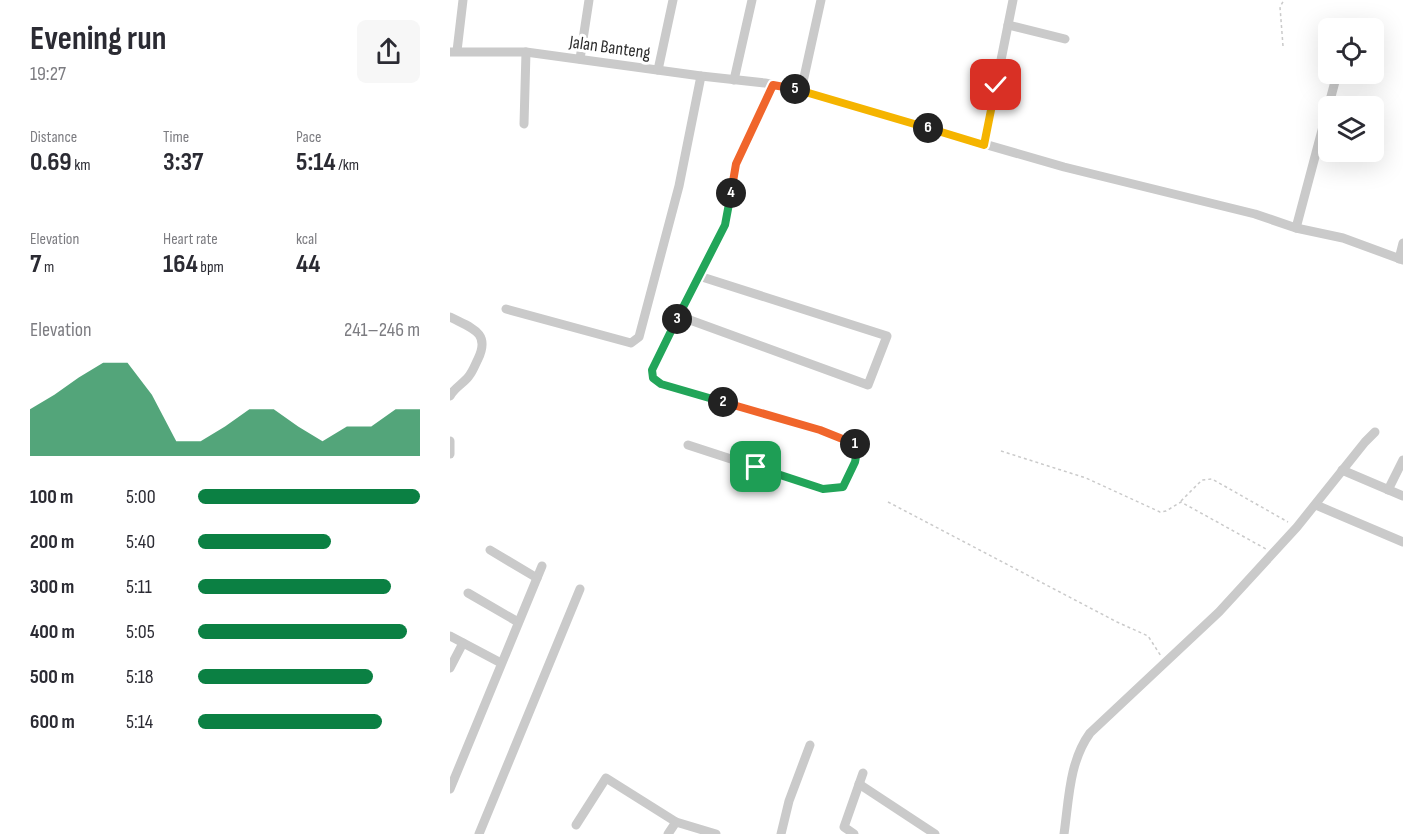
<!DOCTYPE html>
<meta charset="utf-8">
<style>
body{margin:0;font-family:"Sofia Sans Condensed",sans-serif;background:#f7f7f7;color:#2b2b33;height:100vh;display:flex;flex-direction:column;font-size:22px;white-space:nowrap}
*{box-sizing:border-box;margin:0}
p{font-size:20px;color:#7c7c81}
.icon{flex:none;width:33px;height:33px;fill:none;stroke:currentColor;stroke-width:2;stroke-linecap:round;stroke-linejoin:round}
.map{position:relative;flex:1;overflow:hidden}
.details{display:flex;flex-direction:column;background:#fff;width:450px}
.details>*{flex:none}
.fabs{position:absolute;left:868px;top:18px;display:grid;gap:12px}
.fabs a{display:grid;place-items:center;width:66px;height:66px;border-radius:9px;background:#fff;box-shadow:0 6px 24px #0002;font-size:30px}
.pin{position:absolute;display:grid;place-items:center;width:51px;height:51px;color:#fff;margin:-26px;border-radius:12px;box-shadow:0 3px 9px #0006}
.km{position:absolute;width:30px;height:30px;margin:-15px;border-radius:50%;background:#222;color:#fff;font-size:16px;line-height:30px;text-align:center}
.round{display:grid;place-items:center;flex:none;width:63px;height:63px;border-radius:9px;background:#f7f7f7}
.summary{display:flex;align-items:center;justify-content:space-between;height:102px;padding:0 30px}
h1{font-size:33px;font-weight:700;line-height:45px}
.stats{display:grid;grid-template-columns:repeat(3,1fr);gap:9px;height:102px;padding:6px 30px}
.stats div{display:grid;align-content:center}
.stats b{font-size:26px;font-weight:700}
.stats small{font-size:16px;font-weight:400}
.stats p{font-size:16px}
.chart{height:168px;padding:12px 30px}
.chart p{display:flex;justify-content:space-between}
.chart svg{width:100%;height:108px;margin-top:6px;fill:#0b8043;opacity:.7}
ul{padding:0 30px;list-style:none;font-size:20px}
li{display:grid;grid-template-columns:96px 72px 1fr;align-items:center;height:45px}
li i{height:15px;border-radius:8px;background:#0b8043}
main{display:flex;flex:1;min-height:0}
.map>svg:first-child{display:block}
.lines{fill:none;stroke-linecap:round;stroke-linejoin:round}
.path{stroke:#cacaca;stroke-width:1.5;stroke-dasharray:3 3;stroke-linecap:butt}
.minor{stroke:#cacaca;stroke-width:9}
.split-1-casing{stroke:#fff;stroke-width:12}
.split-2-casing{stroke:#fff;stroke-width:12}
.split-3-casing{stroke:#fff;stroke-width:12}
.split-4-casing{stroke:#fff;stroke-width:12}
.split-5-casing{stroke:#fff;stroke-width:12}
.split-6-casing{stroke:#fff;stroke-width:12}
.split-7-casing{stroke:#fff;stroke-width:12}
.split-1{stroke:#22a559;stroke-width:8}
.split-2{stroke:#f0652b;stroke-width:8}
.split-3{stroke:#22a559;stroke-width:8}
.split-4{stroke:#22a559;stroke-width:8}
.split-5{stroke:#f0652b;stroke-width:8}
.split-6{stroke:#f5b400;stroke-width:8}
.split-7{stroke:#f5b400;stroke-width:8}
.labels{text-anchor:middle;stroke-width:6;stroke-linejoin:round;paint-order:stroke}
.street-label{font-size:18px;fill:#2d2d2d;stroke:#fff}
</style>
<main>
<section class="details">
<div class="summary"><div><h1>Evening run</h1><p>19:27</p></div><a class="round"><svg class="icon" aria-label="share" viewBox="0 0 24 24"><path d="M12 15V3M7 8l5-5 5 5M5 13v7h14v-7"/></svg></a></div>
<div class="stats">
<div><p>Distance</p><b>0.69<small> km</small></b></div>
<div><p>Time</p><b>3:37</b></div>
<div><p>Pace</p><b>5:14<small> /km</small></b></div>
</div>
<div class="stats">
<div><p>Elevation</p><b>7<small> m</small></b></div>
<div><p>Heart rate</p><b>164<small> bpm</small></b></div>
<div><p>kcal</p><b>44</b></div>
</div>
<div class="chart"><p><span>Elevation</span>241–246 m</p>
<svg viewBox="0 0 160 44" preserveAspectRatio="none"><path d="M0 44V25L10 19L20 12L30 6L40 6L50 19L60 38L70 38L80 32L90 25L100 25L110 32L120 38L130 32L140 32L150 25L160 25V44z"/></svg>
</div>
<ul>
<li><b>100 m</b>5:00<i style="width:100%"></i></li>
<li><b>200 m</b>5:40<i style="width:60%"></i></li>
<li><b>300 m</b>5:11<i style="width:87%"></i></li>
<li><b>400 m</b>5:05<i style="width:94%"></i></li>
<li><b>500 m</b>5:18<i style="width:79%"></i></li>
<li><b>600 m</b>5:14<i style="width:83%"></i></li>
</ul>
</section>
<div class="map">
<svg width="953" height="834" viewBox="0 0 953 834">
<rect width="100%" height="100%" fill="#fff"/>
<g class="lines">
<g class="path">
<path d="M833 46 830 7 834 0"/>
<path d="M551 451 636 478 710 512 716 511 731 502 816 549"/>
<path d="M731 501 752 480 762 479 838 522"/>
<path d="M438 502 667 622 698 636 711 656"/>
</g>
<g class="minor">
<path d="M558 25 615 39"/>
<path d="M7 51 13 0"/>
<path d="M0 52H76L251 76 315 83 343 89 614 167 805 214 846 228 893 238 953 260"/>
<path d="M130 59 139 0"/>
<path d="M208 70 223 0"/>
<path d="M284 80 302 0"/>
<path d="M351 91 371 0"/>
<path d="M74 124 76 52"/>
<path d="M534 145 563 0"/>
<path d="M846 228 887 74"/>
<path d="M949 259 953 243"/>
<path d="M56 309 181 343 189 337 229 186 251 76"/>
<path d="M229 316 418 385 437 336 249 276"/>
<path d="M0 317C21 328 41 332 28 359 25 365 23 371 19 376 13 384 5 387 0 396"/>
<path d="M0 441V454"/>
<path d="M238 445 373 489 393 487 405 462 408 446 370 431 211 384 203 378 202 370 275 225 286 164 323 85"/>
<path d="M892 470 953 496"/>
<path d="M938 490 953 460"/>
<path d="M866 505 953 542"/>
<path d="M40 550 87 578"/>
<path d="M18 593 68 622"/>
<path d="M0 636 51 663"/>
<path d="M0 668 13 643"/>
<path d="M409 784 485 834"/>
<path d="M0 789 92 566"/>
<path d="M126 825 156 778 226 822"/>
<path d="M29 834 130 589"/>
<path d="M218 834 226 822 266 834"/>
<path d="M331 834 339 801 360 745"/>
<path d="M404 834 394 827 413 773"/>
<path d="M614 834C619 799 619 762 640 733L769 612 847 527 915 442 925 432"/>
</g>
</g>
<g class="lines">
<g class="split-1-casing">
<path id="split-1" d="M306 467 373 489 393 487 405 462 408 446 405 444"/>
</g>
<g class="split-2-casing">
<path id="split-2" d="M273 402 370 430 405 444"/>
</g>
<g class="split-3-casing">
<path id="split-3" d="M227 319 202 370 203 378 211 384 273 402"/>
</g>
<g class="split-4-casing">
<path id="split-4" d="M227 319 275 225 281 193"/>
</g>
<g class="split-5-casing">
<path id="split-5" d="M281 193 286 164 323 85 345 89"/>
</g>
<g class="split-6-casing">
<path id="split-6" d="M345 89 478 128"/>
</g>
<g class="split-7-casing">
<path id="split-7" d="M478 128 534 145 546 85"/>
</g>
<use href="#split-1" class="split-1"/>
<use href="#split-2" class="split-2"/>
<use href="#split-3" class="split-3"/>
<use href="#split-4" class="split-4"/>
<use href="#split-5" class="split-5"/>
<use href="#split-6" class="split-6"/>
<use href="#split-7" class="split-7"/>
</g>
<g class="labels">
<g class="street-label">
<text transform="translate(160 47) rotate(8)" y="6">Jalan Banteng</text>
</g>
</g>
</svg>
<div class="fabs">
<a><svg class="icon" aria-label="locate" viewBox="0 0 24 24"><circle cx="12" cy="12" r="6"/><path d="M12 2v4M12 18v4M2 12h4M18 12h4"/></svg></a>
<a><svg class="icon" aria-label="layers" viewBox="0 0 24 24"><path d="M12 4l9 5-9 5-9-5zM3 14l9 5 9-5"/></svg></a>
</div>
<div class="pin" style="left:306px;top:467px;background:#1e9e55"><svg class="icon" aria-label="arrive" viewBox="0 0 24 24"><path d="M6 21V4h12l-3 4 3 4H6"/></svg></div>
<div class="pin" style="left:546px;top:85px;background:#d93025"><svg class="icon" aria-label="check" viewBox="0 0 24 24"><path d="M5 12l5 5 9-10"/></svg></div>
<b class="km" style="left:405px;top:444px">1</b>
<b class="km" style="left:273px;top:402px">2</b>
<b class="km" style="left:227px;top:319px">3</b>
<b class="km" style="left:281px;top:193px">4</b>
<b class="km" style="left:345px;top:89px">5</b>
<b class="km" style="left:478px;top:128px">6</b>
</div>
</main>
